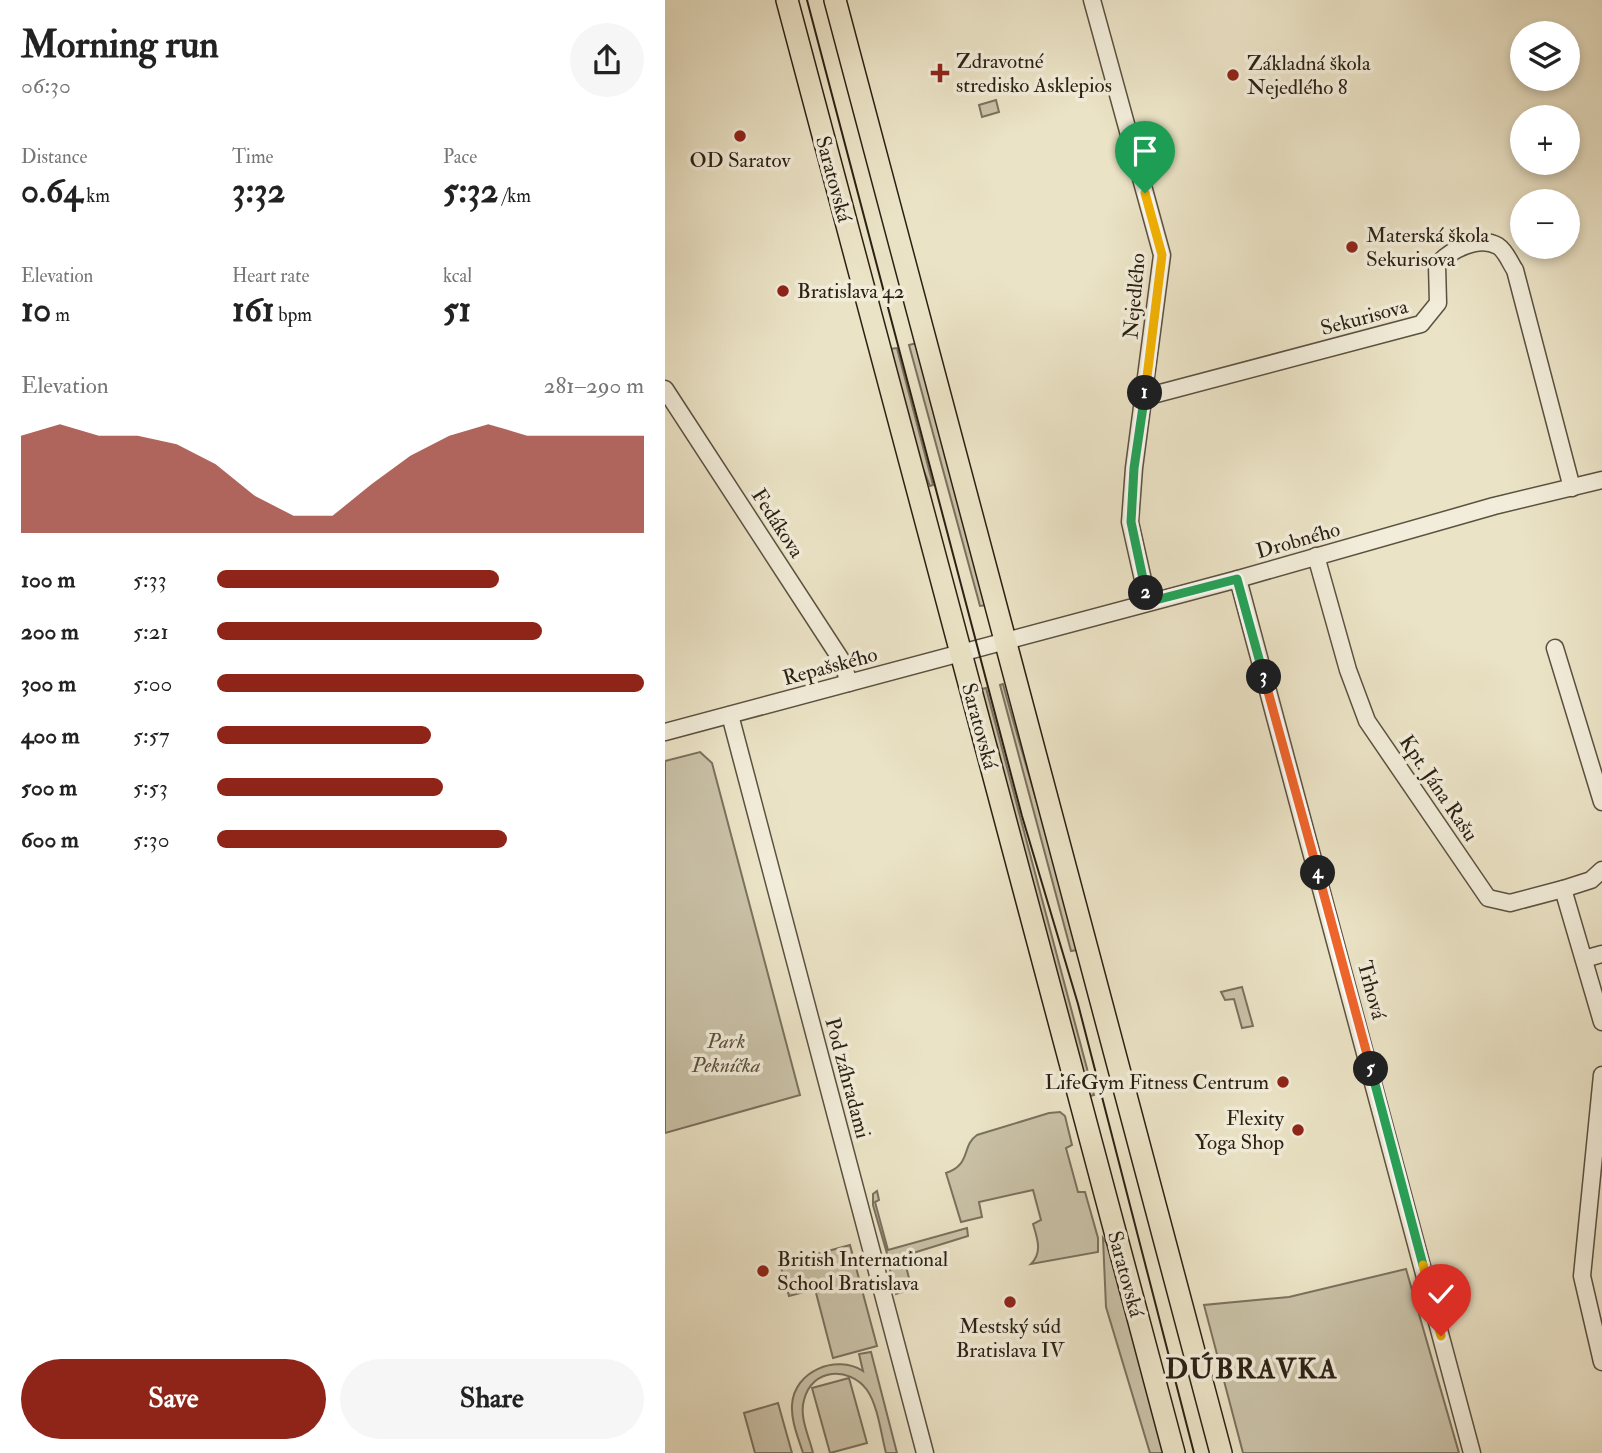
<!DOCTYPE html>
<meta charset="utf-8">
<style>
body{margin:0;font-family:"IM FELL Double Pica",serif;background:#f6f6f6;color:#222;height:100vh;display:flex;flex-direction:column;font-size:26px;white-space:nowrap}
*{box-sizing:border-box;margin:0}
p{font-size:23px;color:#767676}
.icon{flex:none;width:38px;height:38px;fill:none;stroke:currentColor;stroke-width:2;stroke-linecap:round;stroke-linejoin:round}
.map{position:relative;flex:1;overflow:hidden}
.drawer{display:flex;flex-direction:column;background:#fff;width:665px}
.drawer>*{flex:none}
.tools{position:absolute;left:845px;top:21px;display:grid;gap:14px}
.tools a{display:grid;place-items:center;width:70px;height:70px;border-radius:50%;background:#fff;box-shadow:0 4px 10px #0003;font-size:35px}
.pin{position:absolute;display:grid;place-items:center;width:60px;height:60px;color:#fff;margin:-72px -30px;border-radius:50% 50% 50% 0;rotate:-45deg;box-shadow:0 0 7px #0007}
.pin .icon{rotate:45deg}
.km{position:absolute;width:35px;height:35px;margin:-18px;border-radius:50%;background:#222;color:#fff;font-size:19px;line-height:35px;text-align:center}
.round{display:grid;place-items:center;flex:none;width:74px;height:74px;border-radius:37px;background:#f6f6f6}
.head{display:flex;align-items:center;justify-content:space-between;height:119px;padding:0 21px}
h1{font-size:38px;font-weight:800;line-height:52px}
.figures{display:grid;grid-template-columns:repeat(3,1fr);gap:10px;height:119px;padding:7px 21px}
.figures div{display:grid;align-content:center}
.figures b{font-size:35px;font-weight:800}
.figures small{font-size:19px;font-weight:400}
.figures p{font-size:19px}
.chart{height:196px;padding:14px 21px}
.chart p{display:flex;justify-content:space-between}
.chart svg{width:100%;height:126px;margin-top:7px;fill:#8f2418;opacity:.7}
.button{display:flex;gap:14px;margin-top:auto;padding:14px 21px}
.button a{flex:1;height:80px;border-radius:42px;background:#8f2418;color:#fff;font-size:28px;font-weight:800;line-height:80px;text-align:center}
.button a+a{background:#f6f6f6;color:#222}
ul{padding:0 21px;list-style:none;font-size:23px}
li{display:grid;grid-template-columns:112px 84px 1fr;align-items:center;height:52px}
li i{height:18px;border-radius:9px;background:#8f2418}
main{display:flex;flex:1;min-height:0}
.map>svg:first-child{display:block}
.green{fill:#cac2a8;stroke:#7a715e;stroke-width:2}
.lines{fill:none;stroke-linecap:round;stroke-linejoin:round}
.minor-casing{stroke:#5b5140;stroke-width:19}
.major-casing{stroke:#2b2014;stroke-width:24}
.minor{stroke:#f2edda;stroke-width:16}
.major{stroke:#ebe3c6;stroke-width:21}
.tram{stroke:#2b2014;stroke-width:2}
.split-1-casing{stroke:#fff;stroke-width:14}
.split-2-casing{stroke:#fff;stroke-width:14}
.split-3-casing{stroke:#fff;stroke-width:14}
.split-4-casing{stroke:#fff;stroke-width:14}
.split-5-casing{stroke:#fff;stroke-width:14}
.split-6-casing{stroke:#fff;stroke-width:14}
.split-7-casing{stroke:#fff;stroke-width:14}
.split-1{stroke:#f5b400;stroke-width:9}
.split-2{stroke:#22a559;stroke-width:9}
.split-3{stroke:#22a559;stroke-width:9}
.split-4{stroke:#f0652b;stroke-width:9}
.split-5{stroke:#f0652b;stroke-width:9}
.split-6{stroke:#22a559;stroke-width:9}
.split-7{stroke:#f5b400;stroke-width:9}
.poi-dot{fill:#8f2418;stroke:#f2edda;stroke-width:2.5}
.labels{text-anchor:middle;stroke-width:7;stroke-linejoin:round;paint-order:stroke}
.poi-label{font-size:21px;fill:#2b2014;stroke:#f2edda;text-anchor:start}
.street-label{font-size:21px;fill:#2b2014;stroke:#f2edda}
.park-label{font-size:21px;font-style:italic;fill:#5b5140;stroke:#f2edda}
.district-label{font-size:28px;font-weight:bold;letter-spacing:2px;fill:#2b2014;stroke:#f2edda}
</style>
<main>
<section class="drawer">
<div class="head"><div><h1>Morning run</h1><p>06:30</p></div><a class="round"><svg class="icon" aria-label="share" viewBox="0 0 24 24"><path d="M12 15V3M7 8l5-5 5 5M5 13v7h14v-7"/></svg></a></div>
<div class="figures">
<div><p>Distance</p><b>0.64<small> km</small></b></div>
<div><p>Time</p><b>3:32</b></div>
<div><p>Pace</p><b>5:32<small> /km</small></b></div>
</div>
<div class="figures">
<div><p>Elevation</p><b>10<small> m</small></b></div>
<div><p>Heart rate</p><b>161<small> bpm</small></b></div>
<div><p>kcal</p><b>51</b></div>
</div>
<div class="chart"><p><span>Elevation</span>281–290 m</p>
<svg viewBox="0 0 160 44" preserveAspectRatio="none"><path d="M0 44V10L10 6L20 10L30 10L40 13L50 20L60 31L70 38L80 38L90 27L100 17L110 10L120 6L130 10L140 10L150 10L160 10V44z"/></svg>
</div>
<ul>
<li><b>100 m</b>5:33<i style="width:66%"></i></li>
<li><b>200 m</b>5:21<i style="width:76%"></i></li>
<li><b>300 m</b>5:00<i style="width:100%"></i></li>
<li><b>400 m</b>5:57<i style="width:50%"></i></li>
<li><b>500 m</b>5:53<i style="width:53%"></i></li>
<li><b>600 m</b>5:30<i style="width:68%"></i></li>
</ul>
<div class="button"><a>Save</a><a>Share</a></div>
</section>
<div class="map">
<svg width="937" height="1453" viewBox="0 0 937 1453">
<rect width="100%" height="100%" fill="#ebe3c6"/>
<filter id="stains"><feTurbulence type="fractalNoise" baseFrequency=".00286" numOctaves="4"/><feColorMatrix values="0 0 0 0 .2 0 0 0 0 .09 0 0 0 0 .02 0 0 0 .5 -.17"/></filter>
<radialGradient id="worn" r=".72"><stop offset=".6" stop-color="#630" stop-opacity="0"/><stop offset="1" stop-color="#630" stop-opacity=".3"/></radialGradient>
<g class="green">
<path d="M331 100 334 112 317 117 314 105Z"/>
<path d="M252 343 323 605 315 606 244 345Z"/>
<path d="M232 348 268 485 265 486 247 441 224 349Z"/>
<path d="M338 684C362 773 391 860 412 950L406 951 335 685Z"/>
<path d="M321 688 429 1095 425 1096 313 690Z"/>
<path d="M35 752 47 763 135 1095 0 1133V761Z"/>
<path d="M577 987 588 1026 577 1028 569 999 560 1000 556 992Z"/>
<path d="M384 1113 395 1112 400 1116 407 1145 401 1148 413 1192H420L433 1238V1252L366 1264C378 1252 372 1238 368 1224L376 1220 368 1190 314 1202 317 1217 296 1222 281 1173C307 1164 296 1146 312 1135Z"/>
<path d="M212 1191 214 1200 210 1202 223 1250 302 1228 303 1236 232 1258 223 1257 208 1205V1194Z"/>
<path d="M438 1238 443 1245 501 1453H485L441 1307Z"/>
<path d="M185 1245 212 1346 168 1358 150 1289 124 1296 115 1264Z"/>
<path d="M240 1263 247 1289 231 1294 224 1266Z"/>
<path d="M741 1269 794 1453H578L539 1305 624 1297Z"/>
<path d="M206 1352 232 1453H221C216 1434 213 1406 202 1390 184 1366 147 1368 139 1400 134 1417 144 1436 148 1453H138C133 1437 126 1421 127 1405 129 1371 171 1354 198 1371L194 1354Z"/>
<path d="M184 1378 202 1443 165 1453 147 1388Z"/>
<path d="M113 1403 127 1453H90L79 1413Z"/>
</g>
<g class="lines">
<g class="minor-casing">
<g id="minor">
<path d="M427 0 497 255 469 468 465 522 483 602"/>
<path d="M0 389 177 661 184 683"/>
<path d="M480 397 756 324 773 303 772 265C785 250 814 235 833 246 841 251 845 263 850 270L907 488"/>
<path d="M651 556 683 670 702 721 823 898 845 903 898 889 937 1022"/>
<path d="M573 579 807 1453"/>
<path d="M890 648 937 802"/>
<path d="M65 715 260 1453"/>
<path d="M0 732 573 579 829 506 937 480"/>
<path d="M898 889 926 880 937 870"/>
<path d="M919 959 937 954"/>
<path d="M937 1075 917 1276 937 1362"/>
</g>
</g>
<g class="major-casing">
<g id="major">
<path d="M122 0 509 1453"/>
<path d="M170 0 556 1453"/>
</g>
</g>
<use href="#minor" class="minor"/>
<use href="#major" class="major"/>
<path class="tram" d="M142 0 357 816 413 1004 529 1453"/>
</g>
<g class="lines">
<g class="split-1-casing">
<path id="split-1" d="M480 193 497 255 480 393"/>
</g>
<g class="split-2-casing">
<path id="split-2" d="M480 393 469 468 466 522 481 593"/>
</g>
<g class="split-3-casing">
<path id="split-3" d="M481 593 483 602 572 579 599 677"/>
</g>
<g class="split-4-casing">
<path id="split-4" d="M599 677 653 873"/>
</g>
<g class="split-5-casing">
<path id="split-5" d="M653 873 706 1069"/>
</g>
<g class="split-6-casing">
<path id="split-6" d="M706 1069 758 1265"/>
</g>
<g class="split-7-casing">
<path id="split-7" d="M758 1265 776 1336"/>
</g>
<use href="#split-1" class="split-1"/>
<use href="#split-2" class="split-2"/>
<use href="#split-3" class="split-3"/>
<use href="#split-4" class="split-4"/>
<use href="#split-5" class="split-5"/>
<use href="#split-6" class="split-6"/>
<use href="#split-7" class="split-7"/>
</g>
<g class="poi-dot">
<path d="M271.5 62.5h7v7h7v7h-7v7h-7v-7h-7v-7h7z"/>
<circle cx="568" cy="75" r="7"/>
<circle cx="75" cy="136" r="7"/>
<circle cx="687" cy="247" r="7"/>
<circle cx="118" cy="291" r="7"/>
<circle cx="618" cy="1082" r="7"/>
<circle cx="633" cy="1130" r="7"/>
<circle cx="98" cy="1271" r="7"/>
<circle cx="345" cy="1302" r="7"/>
</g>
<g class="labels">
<g class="poi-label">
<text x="291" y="68">Zdravotné<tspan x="291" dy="24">stredisko Asklepios</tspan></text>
<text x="582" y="70">Základná škola<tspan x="582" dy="24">Nejedlého 8</tspan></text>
<text x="75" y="167" text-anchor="middle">OD Saratov</text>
<text x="701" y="242">Materská škola<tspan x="701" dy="24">Sekurisova</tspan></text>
<text x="132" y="298">Bratislava 42</text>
<text x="604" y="1089" text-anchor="end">LifeGym Fitness Centrum</text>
<text x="619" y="1125" text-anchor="end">Flexity<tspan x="619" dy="24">Yoga Shop</tspan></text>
<text x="112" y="1266">British International<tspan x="112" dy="24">School Bratislava</tspan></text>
<text x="345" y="1333" text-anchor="middle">Mestský súd<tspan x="345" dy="24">Bratislava IV</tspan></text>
</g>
<g class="street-label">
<text transform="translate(169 179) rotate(75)" y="7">Saratovská</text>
<text transform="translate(469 296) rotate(-85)" y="7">Nejedlého</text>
<text transform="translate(699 317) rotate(-15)" y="7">Sekurisova</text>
<text transform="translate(113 523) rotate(57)" y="7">Fedákova</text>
<text transform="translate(633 540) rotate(-16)" y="7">Drobného</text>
<text transform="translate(165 666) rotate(-15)" y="7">Repašského</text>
<text transform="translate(315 726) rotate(75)" y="7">Saratovská</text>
<text transform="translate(774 788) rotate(56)" y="7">Kpt. Jána Rašu</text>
<text transform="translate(707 990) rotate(75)" y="7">Trhová</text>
<text transform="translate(183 1078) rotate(75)" y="7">Pod záhradami</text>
<text transform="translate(461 1274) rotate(75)" y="7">Saratovská</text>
</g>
<g class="park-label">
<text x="61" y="1048">Park<tspan x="61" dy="24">Pekníčka</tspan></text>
</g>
<g class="district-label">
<text x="587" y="1378">DÚBRAVKA</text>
</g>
</g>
<rect width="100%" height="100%" filter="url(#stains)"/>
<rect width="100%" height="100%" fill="url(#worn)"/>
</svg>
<div class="tools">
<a><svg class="icon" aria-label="layers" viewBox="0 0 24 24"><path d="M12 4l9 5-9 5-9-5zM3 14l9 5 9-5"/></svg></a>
<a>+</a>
<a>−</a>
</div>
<div class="pin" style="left:480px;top:193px;background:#1e9e55"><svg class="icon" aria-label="arrive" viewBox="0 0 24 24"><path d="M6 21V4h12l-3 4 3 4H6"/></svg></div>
<div class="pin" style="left:776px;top:1336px;background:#d93025"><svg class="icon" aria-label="check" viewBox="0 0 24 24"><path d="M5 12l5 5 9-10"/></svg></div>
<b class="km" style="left:480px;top:393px">1</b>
<b class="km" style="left:481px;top:593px">2</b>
<b class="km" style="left:599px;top:677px">3</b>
<b class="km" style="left:653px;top:873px">4</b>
<b class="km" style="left:706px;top:1069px">5</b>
</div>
</main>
